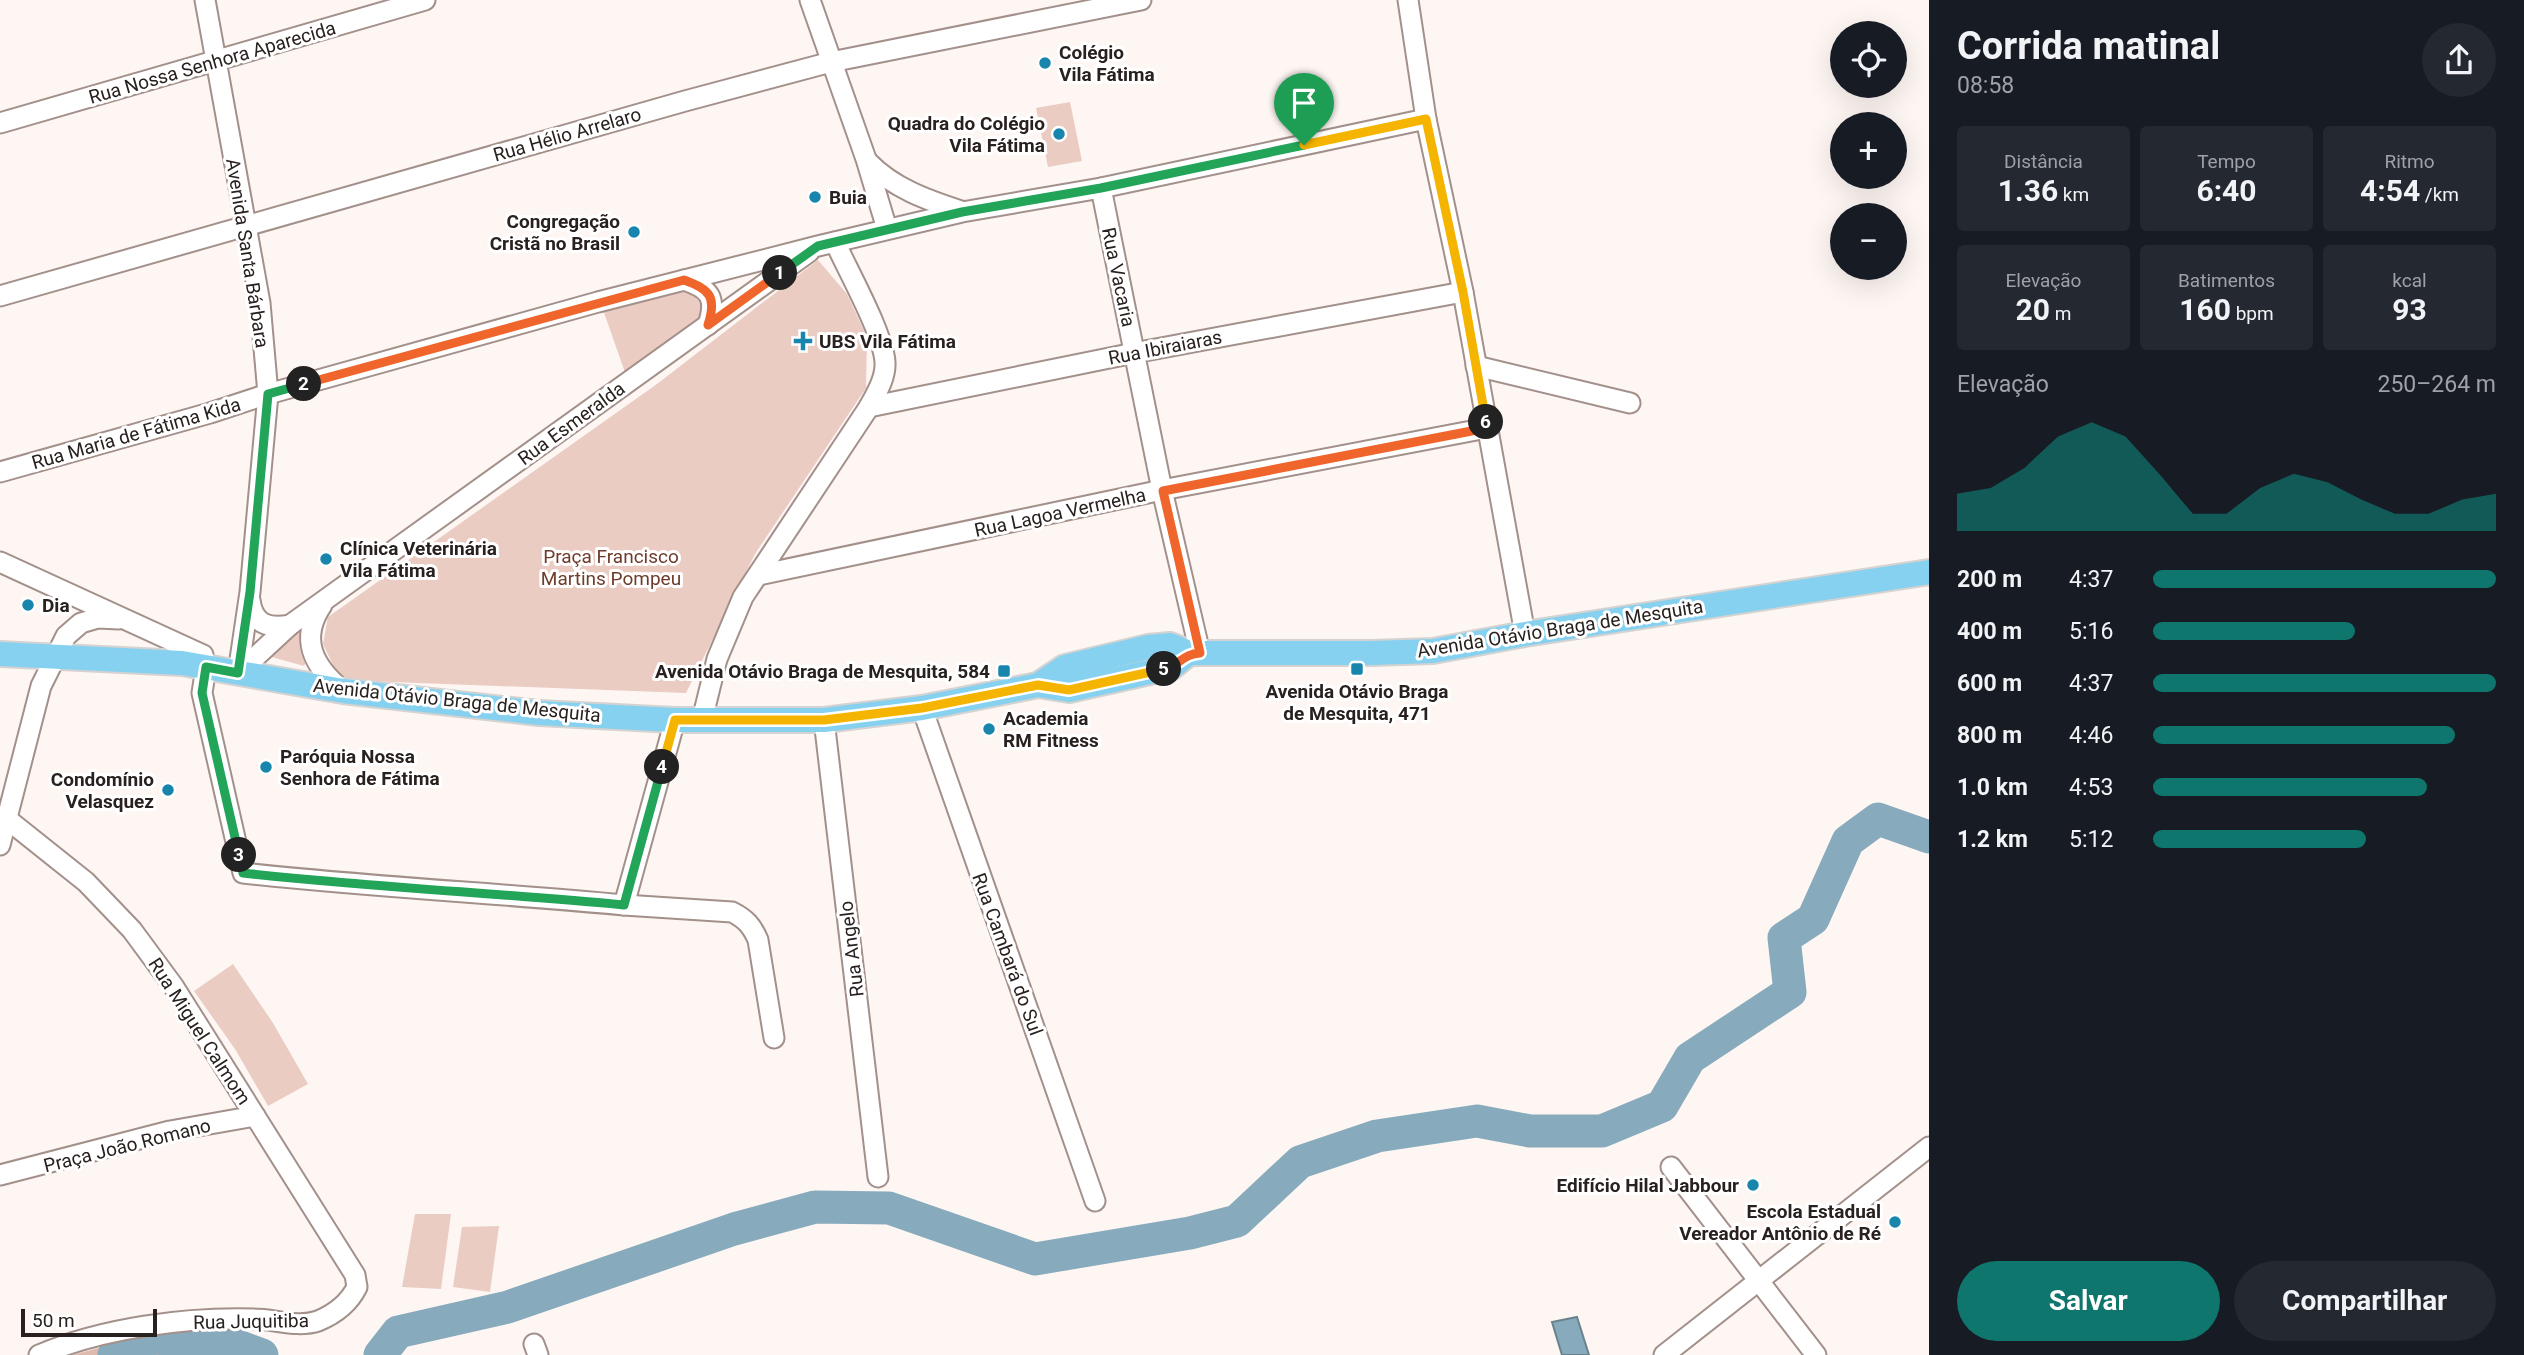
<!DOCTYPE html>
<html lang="pt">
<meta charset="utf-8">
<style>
body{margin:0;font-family:Roboto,sans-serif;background:#242831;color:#f1f3f6;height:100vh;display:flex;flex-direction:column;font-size:26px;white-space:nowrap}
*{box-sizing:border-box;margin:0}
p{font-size:23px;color:#9ea1a6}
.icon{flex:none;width:38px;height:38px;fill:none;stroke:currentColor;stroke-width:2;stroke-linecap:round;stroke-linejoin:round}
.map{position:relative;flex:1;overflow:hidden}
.sheet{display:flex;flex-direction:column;background:#171b24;width:595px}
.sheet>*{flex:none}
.controls{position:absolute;left:1830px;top:21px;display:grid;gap:14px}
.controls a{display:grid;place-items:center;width:77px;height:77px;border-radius:50%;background:#171b24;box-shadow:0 7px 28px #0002;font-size:35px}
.scale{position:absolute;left:21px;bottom:18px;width:136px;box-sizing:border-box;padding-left:7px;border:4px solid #29211f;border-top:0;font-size:19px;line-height:24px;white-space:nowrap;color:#29211f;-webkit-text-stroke:5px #fff;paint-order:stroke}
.pin{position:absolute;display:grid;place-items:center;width:60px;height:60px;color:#fff;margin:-72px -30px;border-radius:50% 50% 50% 0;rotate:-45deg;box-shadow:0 0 7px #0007}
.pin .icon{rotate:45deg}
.km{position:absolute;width:35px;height:35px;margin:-18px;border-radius:50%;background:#222;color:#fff;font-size:19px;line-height:35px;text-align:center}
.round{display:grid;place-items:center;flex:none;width:74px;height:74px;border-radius:37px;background:#242831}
.overview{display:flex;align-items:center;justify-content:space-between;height:119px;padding:0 28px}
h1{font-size:38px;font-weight:700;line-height:52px}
.figures{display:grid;grid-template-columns:repeat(3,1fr);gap:10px;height:119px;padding:7px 28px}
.figures div{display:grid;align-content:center;border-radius:7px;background:#242831;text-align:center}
.figures b{font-size:30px;font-weight:700}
.figures small{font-size:19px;font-weight:400}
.figures p{font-size:19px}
.chart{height:196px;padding:14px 28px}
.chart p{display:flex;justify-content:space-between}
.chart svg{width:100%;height:126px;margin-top:7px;fill:#0f766e;opacity:.7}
.button{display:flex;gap:14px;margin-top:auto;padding:14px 28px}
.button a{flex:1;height:80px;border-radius:42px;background:#0f766e;color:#fff;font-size:28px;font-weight:700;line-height:80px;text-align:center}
.button a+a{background:#242831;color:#f1f3f6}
ul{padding:0 28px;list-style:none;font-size:23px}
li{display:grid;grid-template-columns:112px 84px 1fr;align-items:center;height:52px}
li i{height:18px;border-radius:9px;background:#0f766e}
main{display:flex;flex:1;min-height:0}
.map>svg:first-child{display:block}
.green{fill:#eaccc3}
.forest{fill:#deb9ad}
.water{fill:#87abbc;stroke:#6b828d;stroke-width:2}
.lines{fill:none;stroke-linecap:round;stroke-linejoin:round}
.river{stroke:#87abbc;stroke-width:33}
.minor-casing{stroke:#a3908a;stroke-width:23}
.major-casing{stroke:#d4d3d2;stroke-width:28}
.minor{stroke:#fff;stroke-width:19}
.major{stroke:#85d1ef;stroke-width:24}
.split-1-casing{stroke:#fff;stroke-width:14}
.split-2-casing{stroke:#fff;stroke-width:14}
.split-3-casing{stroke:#fff;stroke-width:14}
.split-4-casing{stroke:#fff;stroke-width:14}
.split-5-casing{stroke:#fff;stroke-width:14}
.split-6-casing{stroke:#fff;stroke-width:14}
.split-7-casing{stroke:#fff;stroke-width:14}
.split-1{stroke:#22a559;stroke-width:9}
.split-2{stroke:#f0652b;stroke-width:9}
.split-3{stroke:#22a559;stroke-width:9}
.split-4{stroke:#22a559;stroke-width:9}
.split-5{stroke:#f5b400;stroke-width:9}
.split-6{stroke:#f0652b;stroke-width:9}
.split-7{stroke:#f5b400;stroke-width:9}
.poi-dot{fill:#1785ac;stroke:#fff;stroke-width:2.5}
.labels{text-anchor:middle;stroke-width:6;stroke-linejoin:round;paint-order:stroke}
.poi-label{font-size:19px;font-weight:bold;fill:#29211f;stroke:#fff;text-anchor:start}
.street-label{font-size:19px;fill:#29211f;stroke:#fff}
.park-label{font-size:19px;fill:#6e3c2b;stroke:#fff}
</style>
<main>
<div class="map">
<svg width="1929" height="1355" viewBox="0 0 1929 1355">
<rect width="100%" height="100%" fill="#fef6f3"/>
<g class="green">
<path d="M1070 102 1082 161 1048 167 1036 108Z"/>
<path d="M818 260 847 294 867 337 866 388 755 554 686 693 340 680 323 644 328 617 657 384Z"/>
<path d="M697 287 705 292V321L628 381 601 304Z"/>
<path d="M305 621 307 660 304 666 268 656Z"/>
<path d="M233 964 273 1023 308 1084 268 1106 235 1049 194 991Z"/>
<path d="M415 1214H451L441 1289 402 1287Z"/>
<path d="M499 1226 490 1292 453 1287 462 1227Z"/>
</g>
<path class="forest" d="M197 1322 223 1355H72Z"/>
<path class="water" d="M1577 1317 1589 1355H1562L1552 1322Z"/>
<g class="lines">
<g class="river">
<path d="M114 1355 153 1338 230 1343 262 1355"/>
<path d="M380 1355 398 1332 508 1307 734 1229 815 1207 889 1208 1035 1259 1190 1233 1237 1221 1300 1162 1377 1136 1477 1121 1530 1131H1602L1662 1106 1690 1058 1790 992 1784 938 1813 919 1848 841 1878 819 1929 837"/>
</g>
<g class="minor-casing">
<g id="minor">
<path d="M205 0 260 303 268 394 250 592 238 673"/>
<path d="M810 0 866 159 887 229"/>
<path d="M1408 0 1426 119 1463 292 1525 634"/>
<path d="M0 123 425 0"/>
<path d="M868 162C893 188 927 200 961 211"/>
<path d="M1101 188 1162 490 1200 653"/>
<path d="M684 280C710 289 717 297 708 325"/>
<path d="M0 296 685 101 831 62 1141 0"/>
<path d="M1476 366 1630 403"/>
<path d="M869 407 1134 353 1463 292"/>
<path d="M0 472 210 413 268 394 598 302 818 246 962 212 1101 188 1426 119"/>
<path d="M0 562 203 655 206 667 202 693 243 873C370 887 497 893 624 905L675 720"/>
<path d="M759 575 1162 490 1487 428"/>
<path d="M250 600C253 624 268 629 290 625"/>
<path d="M322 605C299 639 313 666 343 691"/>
<path d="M238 673 290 625 809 252"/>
<path d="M922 708 1095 1201"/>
<path d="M702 720 717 659 743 597 869 407C876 394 886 378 885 362 883 333 848 271 835 242"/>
<path d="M824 720 878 1177"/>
<path d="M7 819 86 882 132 930 174 987 355 1275 357 1287C349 1303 335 1314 318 1321 297 1328 275 1319 254 1319 185 1317 103 1328 39 1355"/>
<path d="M0 845 41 686 66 636 81 623 98 618 119 619"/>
<path d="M624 905 732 912C746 919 752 926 758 940L774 1038"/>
<path d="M1671 1167 1816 1355"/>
<path d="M0 1175 170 1131 255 1116"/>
<path d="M534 1344 538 1355"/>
<path d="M1664 1355 1929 1147"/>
</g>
</g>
<g class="major-casing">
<g id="major">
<path d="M0 654 182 663 343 691 539 713 675 720H824L922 708 1038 685 1069 690 1172 667 1189 653"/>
<path d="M1038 685 1065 667 1148 647 1170 645 1189 653H1371L1433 651 1525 634 1929 572"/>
</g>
</g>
<use href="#minor" class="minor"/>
<use href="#major" class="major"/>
</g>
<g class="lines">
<g class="split-1-casing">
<path id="split-1" d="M780 273 818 246 962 212 1101 188 1304 145"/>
</g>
<g class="split-2-casing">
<path id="split-2" d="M304 384 684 280C710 289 717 297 708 325L780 273"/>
</g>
<g class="split-3-casing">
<path id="split-3" d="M239 855 202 693 206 667 238 673 250 592 268 394 304 384"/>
</g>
<g class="split-4-casing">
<path id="split-4" d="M239 855 243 873C370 887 497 893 624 905L662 767"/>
</g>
<g class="split-5-casing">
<path id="split-5" d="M662 767 675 720H824L922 708 1038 685 1069 690 1164 669"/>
</g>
<g class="split-6-casing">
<path id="split-6" d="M1164 669C1180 665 1183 654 1200 653L1163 491 1487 428 1486 422"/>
</g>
<g class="split-7-casing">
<path id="split-7" d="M1304 145 1426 119 1463 292 1486 422"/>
</g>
<use href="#split-1" class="split-1"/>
<use href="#split-2" class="split-2"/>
<use href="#split-3" class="split-3"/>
<use href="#split-4" class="split-4"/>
<use href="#split-5" class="split-5"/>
<use href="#split-6" class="split-6"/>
<use href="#split-7" class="split-7"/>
</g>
<g class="poi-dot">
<circle cx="1045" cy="63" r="7"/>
<circle cx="1059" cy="134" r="7"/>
<circle cx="815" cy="197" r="7"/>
<circle cx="634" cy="232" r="7"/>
<path d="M799.5 330.5h7v7h7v7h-7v7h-7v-7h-7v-7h7z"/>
<circle cx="326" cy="559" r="7"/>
<circle cx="28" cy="605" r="7"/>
<rect x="1350" y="662" width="14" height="14" rx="3.5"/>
<rect x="997" y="664" width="14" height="14" rx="3.5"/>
<circle cx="989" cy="729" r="7"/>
<circle cx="266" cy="767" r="7"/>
<circle cx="168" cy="790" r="7"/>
<circle cx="1753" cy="1185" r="7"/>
<circle cx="1895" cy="1222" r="7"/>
</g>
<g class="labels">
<g class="poi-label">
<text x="1059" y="59">Colégio<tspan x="1059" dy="22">Vila Fátima</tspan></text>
<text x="1045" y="130" text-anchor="end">Quadra do Colégio<tspan x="1045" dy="22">Vila Fátima</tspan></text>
<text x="829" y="204">Buia</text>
<text x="620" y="228" text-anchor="end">Congregação<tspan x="620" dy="22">Cristã no Brasil</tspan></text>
<text x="819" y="348">UBS Vila Fátima</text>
<text x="340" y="555">Clínica Veterinária<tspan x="340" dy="22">Vila Fátima</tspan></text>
<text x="42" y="612">Dia</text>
<text x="990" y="678" text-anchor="end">Avenida Otávio Braga de Mesquita, 584</text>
<text x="1357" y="698" text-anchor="middle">Avenida Otávio Braga<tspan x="1357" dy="22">de Mesquita, 471</tspan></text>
<text x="1003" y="725">Academia<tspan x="1003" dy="22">RM Fitness</tspan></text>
<text x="280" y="763">Paróquia Nossa<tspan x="280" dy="22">Senhora de Fátima</tspan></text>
<text x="154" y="786" text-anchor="end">Condomínio<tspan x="154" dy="22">Velasquez</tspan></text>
<text x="1739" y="1192" text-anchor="end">Edifício Hilal Jabbour</text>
<text x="1881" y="1218" text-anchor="end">Escola Estadual<tspan x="1881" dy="22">Vereador Antônio de Ré</tspan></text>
</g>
<g class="street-label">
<text transform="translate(212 62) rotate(-16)" y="7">Rua Nossa Senhora Aparecida</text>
<text transform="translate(567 134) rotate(-16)" y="7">Rua Hélio Arrelaro</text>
<text transform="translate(248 253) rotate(81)" y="7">Avenida Santa Bárbara</text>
<text transform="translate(1119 277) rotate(78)" y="7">Rua Vacaria</text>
<text transform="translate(1165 347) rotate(-11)" y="7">Rua Ibiraiaras</text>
<text transform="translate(571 423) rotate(-36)" y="7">Rua Esmeralda</text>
<text transform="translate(136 433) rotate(-16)" y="7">Rua Maria de Fátima Kida</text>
<text transform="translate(1060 512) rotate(-12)" y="7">Rua Lagoa Vermelha</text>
<text transform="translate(1560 628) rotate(-9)" y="7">Avenida Otávio Braga de Mesquita</text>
<text transform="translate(457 700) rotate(6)" y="7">Avenida Otávio Braga de Mesquita</text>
<text transform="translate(851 949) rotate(-97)" y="7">Rua Angelo</text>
<text transform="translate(1008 954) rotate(70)" y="7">Rua Cambará do Sul</text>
<text transform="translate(200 1031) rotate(57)" y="7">Rua Miguel Calmom</text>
<text transform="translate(127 1145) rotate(-14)" y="7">Praça João Romano</text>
<text transform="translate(251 1321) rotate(-1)" y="7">Rua Juquitiba</text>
</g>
<g class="park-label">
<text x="611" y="563">Praça Francisco<tspan x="611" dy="22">Martins Pompeu</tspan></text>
</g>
</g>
</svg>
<div class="controls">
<a><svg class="icon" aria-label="locate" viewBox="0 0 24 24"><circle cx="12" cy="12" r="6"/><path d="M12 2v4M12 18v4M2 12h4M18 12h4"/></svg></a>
<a>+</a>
<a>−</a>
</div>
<div class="scale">50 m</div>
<div class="pin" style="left:1304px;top:145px;background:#1e9e55"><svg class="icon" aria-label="arrive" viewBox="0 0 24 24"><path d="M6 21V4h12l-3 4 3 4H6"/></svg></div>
<b class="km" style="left:780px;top:273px">1</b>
<b class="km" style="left:304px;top:384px">2</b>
<b class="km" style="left:239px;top:855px">3</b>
<b class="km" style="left:662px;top:767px">4</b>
<b class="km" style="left:1164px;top:669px">5</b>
<b class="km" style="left:1486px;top:422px">6</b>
</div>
<section class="sheet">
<div class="overview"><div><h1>Corrida matinal</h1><p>08:58</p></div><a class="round"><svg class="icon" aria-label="share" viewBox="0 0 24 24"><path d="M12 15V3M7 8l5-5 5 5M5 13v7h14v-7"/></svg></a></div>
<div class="figures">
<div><p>Distância</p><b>1.36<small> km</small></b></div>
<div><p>Tempo</p><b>6:40</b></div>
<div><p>Ritmo</p><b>4:54<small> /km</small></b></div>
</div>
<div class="figures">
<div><p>Elevação</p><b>20<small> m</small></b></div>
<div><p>Batimentos</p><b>160<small> bpm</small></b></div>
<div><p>kcal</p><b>93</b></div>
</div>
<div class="chart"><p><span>Elevação</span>250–264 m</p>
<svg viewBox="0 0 160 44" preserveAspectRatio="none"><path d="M0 44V31L10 29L20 22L30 11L40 6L50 11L60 24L70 38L80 38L90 29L100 24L110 27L120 33L130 38L140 38L150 33L160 31V44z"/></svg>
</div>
<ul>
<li><b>200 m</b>4:37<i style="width:100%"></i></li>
<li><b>400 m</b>5:16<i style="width:59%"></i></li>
<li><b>600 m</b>4:37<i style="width:100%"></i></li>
<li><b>800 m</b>4:46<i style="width:88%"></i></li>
<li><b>1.0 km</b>4:53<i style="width:80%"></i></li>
<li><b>1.2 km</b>5:12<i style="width:62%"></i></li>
</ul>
<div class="button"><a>Salvar</a><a>Compartilhar</a></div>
</section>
</main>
